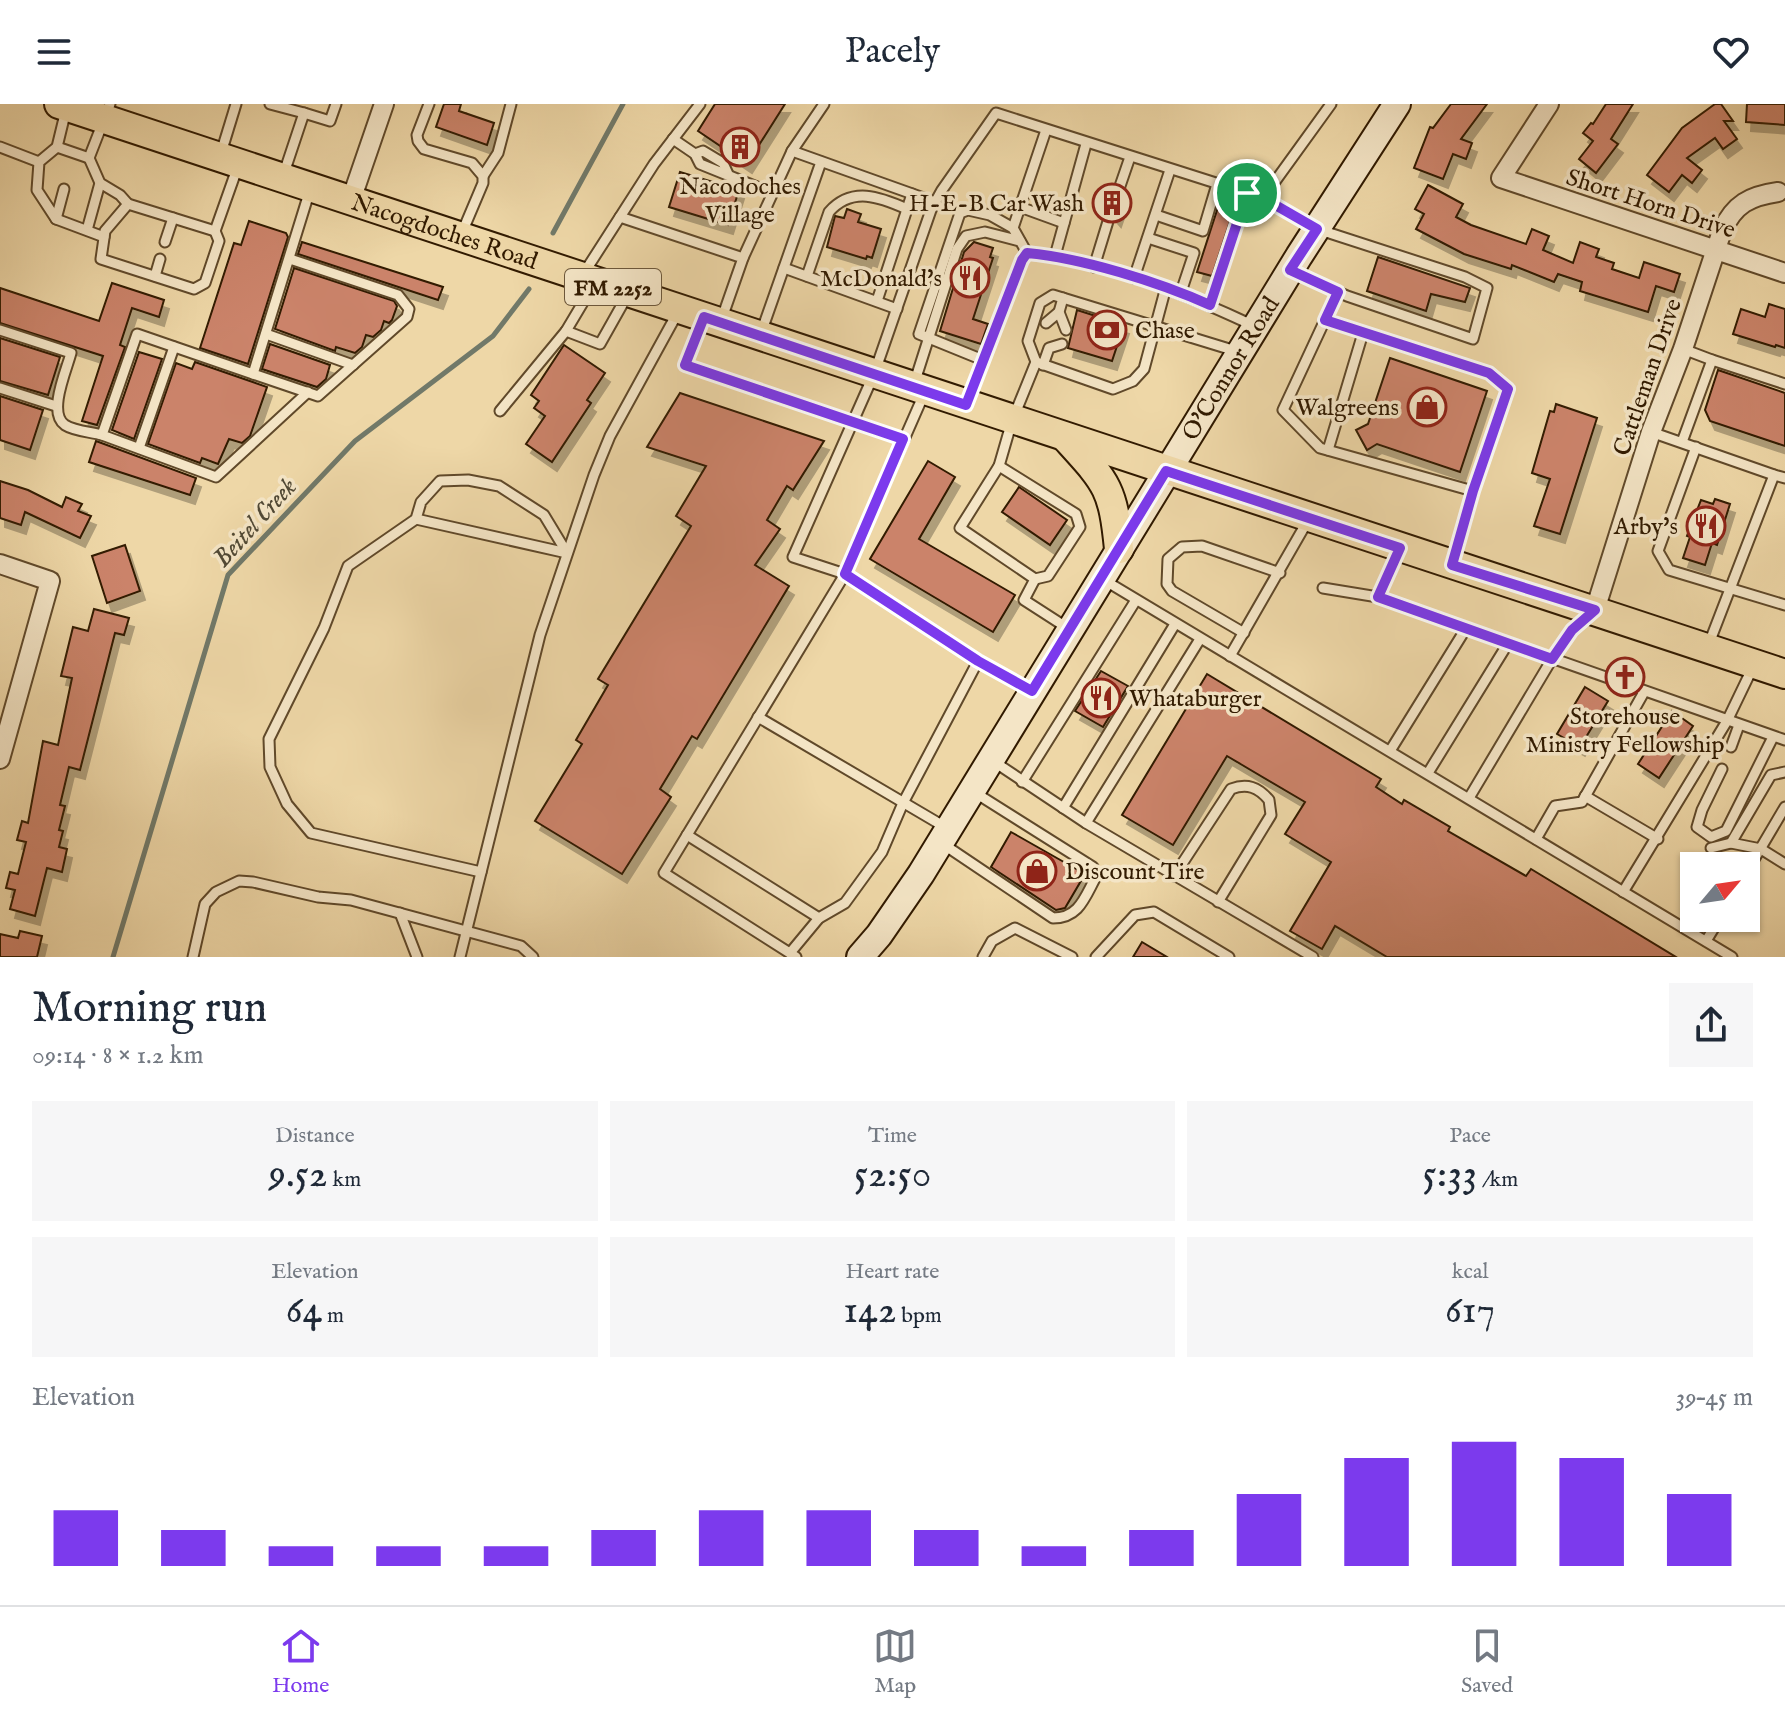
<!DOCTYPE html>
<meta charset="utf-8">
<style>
body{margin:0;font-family:"IM FELL English",serif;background:#f6f6f7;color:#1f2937;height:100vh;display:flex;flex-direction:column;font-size:30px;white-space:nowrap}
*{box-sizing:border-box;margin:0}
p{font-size:26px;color:#747a83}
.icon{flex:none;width:44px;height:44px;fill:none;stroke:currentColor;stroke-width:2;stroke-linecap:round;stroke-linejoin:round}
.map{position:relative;height:853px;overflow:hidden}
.sheet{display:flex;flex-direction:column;background:#fff;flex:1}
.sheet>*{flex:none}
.needle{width:52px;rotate:61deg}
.fabs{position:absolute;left:1680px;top:748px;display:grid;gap:16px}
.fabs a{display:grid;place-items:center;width:80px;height:80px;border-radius:0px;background:#fff;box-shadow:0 2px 6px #0004;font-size:40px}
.pin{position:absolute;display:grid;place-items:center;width:68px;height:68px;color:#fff;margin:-34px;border:4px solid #fff;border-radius:50%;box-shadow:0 2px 8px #0007}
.round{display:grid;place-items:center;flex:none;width:84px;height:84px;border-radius:0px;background:#f6f6f7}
.head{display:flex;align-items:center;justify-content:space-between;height:136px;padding:0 32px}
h1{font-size:44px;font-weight:600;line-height:60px}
.figures{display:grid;grid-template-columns:repeat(3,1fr);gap:12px;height:136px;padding:8px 32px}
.figures div{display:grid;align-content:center;border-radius:0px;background:#f6f6f7;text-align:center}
.figures b{font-size:40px;font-weight:600}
.figures small{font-size:22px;font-weight:400}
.figures p{font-size:22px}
.chart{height:224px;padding:16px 32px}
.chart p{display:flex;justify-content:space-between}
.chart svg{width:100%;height:144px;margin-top:8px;stroke:#7c3aed;stroke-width:6}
header{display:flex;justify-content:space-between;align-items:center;height:104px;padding:0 32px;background:#fff;font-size:36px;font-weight:600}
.tabs{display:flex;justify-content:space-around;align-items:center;height:112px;border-top:2px solid #e0e1e3;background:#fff;font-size:22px;color:#747a83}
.tabs a{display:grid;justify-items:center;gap:4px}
.tabs .selected{color:#7c3aed}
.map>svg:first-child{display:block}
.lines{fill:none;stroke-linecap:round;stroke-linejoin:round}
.stream{stroke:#717969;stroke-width:5}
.building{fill:#cb836b;stroke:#311a00;stroke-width:2;filter:url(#shadow)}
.lane-casing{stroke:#60492a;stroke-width:13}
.street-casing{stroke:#60492a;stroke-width:22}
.secondary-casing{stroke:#311a00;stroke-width:30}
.primary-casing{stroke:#311a00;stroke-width:32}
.lane{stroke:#f4e5c6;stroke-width:9}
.street{stroke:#f4e5c6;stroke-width:18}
.secondary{stroke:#f4e5c6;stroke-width:26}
.primary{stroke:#eed7a7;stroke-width:28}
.route-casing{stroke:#fff;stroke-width:16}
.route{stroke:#7c3aed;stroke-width:10}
.labels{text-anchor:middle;stroke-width:7;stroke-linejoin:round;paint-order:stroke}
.shield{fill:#f4e5c6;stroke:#6c573b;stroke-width:2}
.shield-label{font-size:22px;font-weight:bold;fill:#311a00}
.poi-label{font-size:24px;fill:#311a00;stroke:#f4e5c6;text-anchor:end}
.street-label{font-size:24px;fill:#311a00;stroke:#f4e5c6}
.water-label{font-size:26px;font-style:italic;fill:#514935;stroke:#f4e5c6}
</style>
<header><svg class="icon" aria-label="menu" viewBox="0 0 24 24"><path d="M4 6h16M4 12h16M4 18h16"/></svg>Pacely<svg class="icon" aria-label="heart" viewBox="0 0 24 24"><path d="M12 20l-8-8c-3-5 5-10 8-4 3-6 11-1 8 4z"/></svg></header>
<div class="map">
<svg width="1785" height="853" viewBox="0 0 1785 853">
<defs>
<filter id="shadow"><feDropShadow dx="5" dy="9" stdDeviation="0" flood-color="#0004"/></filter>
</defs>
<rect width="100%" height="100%" fill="#eed7a7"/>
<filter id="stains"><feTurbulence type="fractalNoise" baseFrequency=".0025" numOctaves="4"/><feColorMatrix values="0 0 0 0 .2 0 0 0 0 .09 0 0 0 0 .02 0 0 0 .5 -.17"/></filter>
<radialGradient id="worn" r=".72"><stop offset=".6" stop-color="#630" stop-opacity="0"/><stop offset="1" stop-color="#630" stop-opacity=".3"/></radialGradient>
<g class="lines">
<g class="stream">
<path d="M553 129 623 0"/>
<path d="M113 853 228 471 355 337 493 232 529 185"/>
</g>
</g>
<g class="building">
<path d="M444 0H461L459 7 494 19 487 41 436 23Z"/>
<path d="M715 0H785L747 60 698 27Z"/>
<path d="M1451 0H1487L1461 35 1472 39 1466 55 1453 50 1443 75 1414 64 1430 23 1433 24Z"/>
<path d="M1606 0H1633L1611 35 1618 40 1596 69 1579 55 1593 37 1583 29 1591 19 1593 20Z"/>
<path d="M1715 0H1721L1733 17H1724L1737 35 1723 45 1715 34 1687 54 1702 66 1692 79 1682 71 1669 88 1647 71 1682 24Z"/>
<path d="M1747 0H1785V21L1746 18Z"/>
<path d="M680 68 739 86 728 121 669 103Z"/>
<path d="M1428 81 1463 100 1456 113 1471 121 1526 140 1532 125 1549 132 1543 146 1573 159 1580 138 1599 145 1596 153 1614 159 1612 165 1639 174 1644 158 1680 170 1674 188 1656 182 1648 208 1580 187 1582 178 1558 170 1554 178 1512 161 1511 165 1464 150 1416 125 1424 110 1415 105Z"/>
<path d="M1109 82 1112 83 1116 92 1124 91 1116 114 1110 107 1099 111Z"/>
<path d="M1220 97 1235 102 1212 172 1197 168Z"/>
<path d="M847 105 861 110 858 118 881 125 872 154 867 152 866 155 827 143 835 112 844 114Z"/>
<path d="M249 117 286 129 288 133 248 260 200 244 234 139 241 141Z"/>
<path d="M302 138 443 183 438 196 298 150Z"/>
<path d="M974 138 993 144 990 153 993 154 973 215 988 220 981 240 940 227 964 148Z"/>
<path d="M1378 153 1470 184 1465 198 1431 190 1426 207 1367 187Z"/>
<path d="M294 164 394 197 397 202 392 216 389 219 384 217 381 226 373 233 366 231 362 243 355 249 336 243 335 247 275 225Z"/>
<path d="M112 179 164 196 159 213 132 204 120 241 125 243 97 321 82 317 103 252 0 219V184L99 217Z"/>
<path d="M1769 200 1785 205V244L1776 241 1775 243 1733 230 1741 205 1765 213Z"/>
<path d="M1077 206 1124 221 1112 257 1068 244Z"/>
<path d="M0 234 60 253 48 291 0 277Z"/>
<path d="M270 240 330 261 326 275 317 283 262 265Z"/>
<path d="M564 241 605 269 587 296 591 299 552 358 526 340 545 312 534 304 539 297 531 291Z"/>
<path d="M139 248 162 255 134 335 112 326Z"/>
<path d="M1390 254 1487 287 1460 368 1377 340 1367 346 1356 326 1368 320Z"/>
<path d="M195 258 267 283 250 332 242 339 229 335 218 360 202 354 200 359 148 340 176 259 192 265Z"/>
<path d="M1718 266 1785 289V342L1710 317 1705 306Z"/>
<path d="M680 289 824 337 793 386 787 382 767 416 780 425 755 461 789 482 697 635 692 632 660 685 671 693 622 770 535 717 582 640 576 636 608 581 598 575 691 422 676 412 706 362 647 343Z"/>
<path d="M0 292 43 306 30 346 0 336Z"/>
<path d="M1556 300 1597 314 1560 430 1534 422 1550 375 1532 369 1550 307 1554 308Z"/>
<path d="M96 337 196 374 190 391 89 358Z"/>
<path d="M928 357 955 373 919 435 1015 491 993 528 870 455Z"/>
<path d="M0 377 28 386 62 403 66 393 82 400 78 407 91 412 80 434 25 408 21 421 0 414Z"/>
<path d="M1019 383 1067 416 1050 441 1002 408Z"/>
<path d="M1715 395 1730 400 1717 441 1712 439 1705 461 1683 454 1690 433 1687 432 1701 396 1713 400Z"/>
<path d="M125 441 140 487 107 499 92 452Z"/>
<path d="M94 505 129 514 124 531 115 529 80 666 69 663 60 701 65 702 59 726 63 727 59 743 67 745 62 768 47 764 35 812 10 805 15 786 6 784 10 768 18 770 26 738 17 736 22 717 28 719 43 637 58 641 72 574 61 572 73 523 88 527Z"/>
<path d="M1101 567 1128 582 1103 623 1075 607Z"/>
<path d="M1207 570 1381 675 1376 683 1402 700 1404 696 1450 723 1448 727 1526 772 1531 765 1676 853H1387L1335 822 1322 845 1290 827 1331 758 1285 730 1305 698 1227 652 1173 741 1122 711Z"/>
<path d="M1585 583 1608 597 1580 643 1557 630Z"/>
<path d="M1672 607 1693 622 1659 674 1638 660Z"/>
<path d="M1011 728 1085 770 1065 804 1056 806 991 763Z"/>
<path d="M20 827 42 832 37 853H0V830L18 834Z"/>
<path d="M1142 838 1167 853H1133Z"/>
</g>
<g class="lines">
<g class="lane-casing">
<g id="lane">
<path d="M110 0 89 54 100 79 120 91 128 100 215 127 238 62"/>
<path d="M270 0 304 9"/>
<path d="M429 0 417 31 418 37 424 45 472 59 483 72V79L461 131"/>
<path d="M824 0 792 47 935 98"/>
<path d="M66 6 57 43 39 58 37 86 56 115 104 133"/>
<path d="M673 35 695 50 700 60 772 89"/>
<path d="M0 43 39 58"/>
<path d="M57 43 89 54"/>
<path d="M221 49 236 0"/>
<path d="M695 50 703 47 723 59 728 70"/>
<path d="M284 69 304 9 330 17 336 0"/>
<path d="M483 72 498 49 511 0"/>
<path d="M1119 85 1130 53"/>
<path d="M1263 94 1331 0"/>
<path d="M128 100 105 127 101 155 194 185 205 179 219 137 215 127"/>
<path d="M1020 103 1064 119"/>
<path d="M1156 111 1203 127 1217 80"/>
<path d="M620 113 743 154 722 214"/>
<path d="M56 115 64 85"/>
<path d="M1013 124 1046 26"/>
<path d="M87 126 100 79"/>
<path d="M1148 134 1194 149 1181 188"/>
<path d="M165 138 173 114"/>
<path d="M1027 149C1102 156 1184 189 1252 221"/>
<path d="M1055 152 1086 40"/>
<path d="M743 154 792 47"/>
<path d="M290 155 398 191 409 205 407 213 318 292 253 270 310 86"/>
<path d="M1094 163 1109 114"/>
<path d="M784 164 897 205"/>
<path d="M584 169 654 60 700 0"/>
<path d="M155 172 160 155"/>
<path d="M807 172 829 108C852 82 880 93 907 105"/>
<path d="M1134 174 1170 66"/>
<path d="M594 180 566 227 600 240 627 192"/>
<path d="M1338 188 1283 306 1320 344 1473 387"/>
<path d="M1063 194 1059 208 1066 226"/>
<path d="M877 197 912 90"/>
<path d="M1210 201 1247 89"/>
<path d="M1325 216 1489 269 1508 285 1473 387 1454 456"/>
<path d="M703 217 685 261 903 335"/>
<path d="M1046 219 1059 208"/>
<path d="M0 226 71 249C67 265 47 309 65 321 74 327 91 328 102 331"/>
<path d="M761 229 821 58"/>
<path d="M266 230 353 261"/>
<path d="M1683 245 1712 256"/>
<path d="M983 256 919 230 960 109 968 106 990 111 1013 124 1027 149"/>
<path d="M1036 258 1028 237 1040 199 1053 191 1239 248"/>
<path d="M1043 261 1049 244 1062 240"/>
<path d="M253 270 137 230 102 331 216 373 308 288"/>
<path d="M914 280 957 145 966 132 985 128 1020 137"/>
<path d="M0 284 56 302"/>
<path d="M967 298 1022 156 1027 149"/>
<path d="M500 307 566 227"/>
<path d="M1651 328 1774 371"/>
<path d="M1682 338 1712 256 1785 280"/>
<path d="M1696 343 1658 447 1669 466 1785 501"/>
<path d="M139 344 174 243"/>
<path d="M1328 346 1363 229"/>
<path d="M999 362 1076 410 1080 423 1048 472 1035 475"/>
<path d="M416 415 567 449"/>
<path d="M1104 476 1732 853"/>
<path d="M1323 484 1378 493 1785 636"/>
<path d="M1378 493 1398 447"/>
<path d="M1069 525 1024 496 1035 475 960 424 999 362 1012 317 1036 258 1113 285 1133 277 1144 265 1166 183"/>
<path d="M1244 529 1172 487 1167 480 1168 455 1182 443 1202 442 1280 469"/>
<path d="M1708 542 1774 371 1785 374"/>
<path d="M1230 552 1307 418"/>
<path d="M1032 587 978 557 845 470 793 453 874 270 931 106 942 86 996 9 1263 94 1317 125 1465 173 1487 184 1473 235 1347 192 1294 168"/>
<path d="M758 613 945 723"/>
<path d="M1731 643 1739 621"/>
<path d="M1390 647 1465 526"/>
<path d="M993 657 1086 719 1313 853"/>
<path d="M1722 665 1702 706 1697 723 1711 733 1726 727 1773 633"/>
<path d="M1785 668 1771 671 1731 739 1761 745 1785 760"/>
<path d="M1428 669 1507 541"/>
<path d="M1022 678 1136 496"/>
<path d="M1585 692 1658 735"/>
<path d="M1469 694 1552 555 1572 526 1589 511"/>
<path d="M1063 704 1175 520"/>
<path d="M1086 719 1200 535"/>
<path d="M687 731 819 814"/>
<path d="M1536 735 1555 702 1582 698 1644 588"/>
<path d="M943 740 1053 814C1080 814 1085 792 1097 771L1093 763 974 688"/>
<path d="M1711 744 1731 739"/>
<path d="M481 768 311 729 287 700 270 663 269 635 324 524 348 462 416 415 421 398 440 377 468 376 499 382 544 411 567 449"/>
<path d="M1746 769 1785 703"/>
<path d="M1174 772 1231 685C1247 679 1258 683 1269 696L1271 711 1218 798"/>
<path d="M1623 788 1727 617 1753 563"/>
<path d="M400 809 417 853"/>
<path d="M1706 837 1720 814"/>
<path d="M790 849 819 814 845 799 882 748 903 699 978 557"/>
<path d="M193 853 205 800 216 788 239 777 253 778 318 793 351 796 521 842 533 853"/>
<path d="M460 853 540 531 594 371 610 332 678 208"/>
<path d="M796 853 664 769 845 470 924 290"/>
<path d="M983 853 992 837 1015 824 1072 853"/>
<path d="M1096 853 1135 811 1154 808 1229 853"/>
</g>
</g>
<g class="street-casing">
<g id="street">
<path d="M1549 0 1501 74 1785 169"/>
<path d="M351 96 384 0"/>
<path d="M0 460 50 477 0 655"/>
<path d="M1595 506 1651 328 1683 245 1722 127C1734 100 1750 92 1778 88"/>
</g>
</g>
<g class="secondary-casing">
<g id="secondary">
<path id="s1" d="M860 853 879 831 921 770 1299 152 1397 0"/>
</g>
</g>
<g class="primary-casing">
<g id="primary">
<path id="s2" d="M59 0 1785 570"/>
<path d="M1067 335C1107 379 1113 384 1119 445"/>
</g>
</g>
<use href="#lane" class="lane"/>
<use href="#street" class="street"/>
<use href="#secondary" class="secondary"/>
<use href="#primary" class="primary"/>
</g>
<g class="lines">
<g class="route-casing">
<path id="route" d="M1247 89 1263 94 1317 125 1290 166 1338 188 1325 216 1489 269 1508 285 1473 387 1452 461 1595 506 1572 526 1552 555 1378 493 1400 444 1166 367 1032 587 978 557 845 470 903 335 685 261 704 213 966 301 1022 156 1027 149C1082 154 1159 178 1210 201Z"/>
</g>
<use href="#route" class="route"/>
</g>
<defs>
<g id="building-ring" transform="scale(2)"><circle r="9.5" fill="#f4e5c6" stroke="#8f2418" stroke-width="1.5"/><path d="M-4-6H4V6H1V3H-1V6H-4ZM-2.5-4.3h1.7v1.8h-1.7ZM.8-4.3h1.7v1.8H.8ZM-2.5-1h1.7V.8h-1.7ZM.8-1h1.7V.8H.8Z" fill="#8f2418"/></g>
<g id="restaurant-ring" transform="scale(2)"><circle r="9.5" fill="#f4e5c6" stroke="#8f2418" stroke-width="1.5"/><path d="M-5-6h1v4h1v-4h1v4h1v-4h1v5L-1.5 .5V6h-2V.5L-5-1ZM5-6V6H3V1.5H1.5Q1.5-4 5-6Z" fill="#8f2418"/></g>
<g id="bank-ring" transform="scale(2)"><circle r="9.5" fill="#f4e5c6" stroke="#8f2418" stroke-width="1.5"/><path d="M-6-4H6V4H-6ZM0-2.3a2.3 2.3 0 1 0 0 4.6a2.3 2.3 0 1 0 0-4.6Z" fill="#8f2418"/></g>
<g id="shop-ring" transform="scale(2)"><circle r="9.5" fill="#f4e5c6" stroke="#8f2418" stroke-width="1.5"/><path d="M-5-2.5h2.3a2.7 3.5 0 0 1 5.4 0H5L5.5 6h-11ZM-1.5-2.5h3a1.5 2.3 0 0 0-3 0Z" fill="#8f2418"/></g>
<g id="church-ring" transform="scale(2)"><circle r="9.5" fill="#f4e5c6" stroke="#8f2418" stroke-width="1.5"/><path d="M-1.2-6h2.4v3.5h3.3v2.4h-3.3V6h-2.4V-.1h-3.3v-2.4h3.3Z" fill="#8f2418"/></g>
</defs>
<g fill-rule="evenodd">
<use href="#building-ring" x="740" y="43"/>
<use href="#building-ring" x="1112" y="99"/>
<use href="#restaurant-ring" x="970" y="174"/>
<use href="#bank-ring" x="1107" y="226"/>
<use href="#shop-ring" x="1427" y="303"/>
<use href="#restaurant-ring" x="1706" y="422"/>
<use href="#church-ring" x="1625" y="573"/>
<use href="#restaurant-ring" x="1101" y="594"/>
<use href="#shop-ring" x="1037" y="767"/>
</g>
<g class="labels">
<rect class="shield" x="565" y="165" width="96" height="36" rx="6"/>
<g class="shield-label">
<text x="613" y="191">FM 2252</text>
</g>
<g class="poi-label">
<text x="740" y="90" text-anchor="middle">Nacodoches<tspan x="740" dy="28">Village</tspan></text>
<text x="1084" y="107">H-E-B Car Wash</text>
<text x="942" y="182">McDonald's</text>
<text x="1135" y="234" text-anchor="start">Chase</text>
<text x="1399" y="311">Walgreens</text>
<text x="1678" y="430">Arby's</text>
<text x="1129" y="602" text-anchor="start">Whataburger</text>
<text x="1625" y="620" text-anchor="middle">Storehouse<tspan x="1625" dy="28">Ministry Fellowship</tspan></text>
<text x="1065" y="775" text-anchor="start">Discount Tire</text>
</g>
<g class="street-label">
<text transform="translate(1651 99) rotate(18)" y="8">Short Horn Drive</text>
<text dy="8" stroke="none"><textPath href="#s2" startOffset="406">Nacogdoches Road</textPath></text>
<text dy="8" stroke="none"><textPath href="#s1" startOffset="696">O'Connor Road</textPath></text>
<text transform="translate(1647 273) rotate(-71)" y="8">Cattleman Drive</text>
</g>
<g class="water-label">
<text transform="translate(254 418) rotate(-48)" y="9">Beitel Creek</text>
</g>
</g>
<rect width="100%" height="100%" filter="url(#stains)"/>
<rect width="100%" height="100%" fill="url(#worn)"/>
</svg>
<div class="fabs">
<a><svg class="needle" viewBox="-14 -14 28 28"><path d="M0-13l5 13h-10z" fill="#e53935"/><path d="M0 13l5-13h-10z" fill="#747a83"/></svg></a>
</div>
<div class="pin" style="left:1247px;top:89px;background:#1e9e55"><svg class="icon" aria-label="arrive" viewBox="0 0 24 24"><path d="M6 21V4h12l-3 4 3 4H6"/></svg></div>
</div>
<section class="sheet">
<div class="head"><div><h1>Morning run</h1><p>09:14 · 8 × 1.2 km</p></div><a class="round"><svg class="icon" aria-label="share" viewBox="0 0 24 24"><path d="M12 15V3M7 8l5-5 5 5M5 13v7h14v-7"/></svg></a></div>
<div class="figures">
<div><p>Distance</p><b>9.52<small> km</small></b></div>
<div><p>Time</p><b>52:50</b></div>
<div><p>Pace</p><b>5:33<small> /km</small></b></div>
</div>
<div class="figures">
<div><p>Elevation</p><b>64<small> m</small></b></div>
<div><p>Heart rate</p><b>142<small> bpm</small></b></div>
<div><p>kcal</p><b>617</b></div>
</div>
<div class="chart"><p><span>Elevation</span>39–45 m</p>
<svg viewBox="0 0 160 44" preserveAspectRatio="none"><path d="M5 44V27M15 44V33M25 44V38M35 44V38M45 44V38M55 44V33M65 44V27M75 44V27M85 44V33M95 44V38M105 44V33M115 44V22M125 44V11M135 44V6M145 44V11M155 44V22"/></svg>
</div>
</section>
<nav class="tabs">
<a class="selected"><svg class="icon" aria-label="home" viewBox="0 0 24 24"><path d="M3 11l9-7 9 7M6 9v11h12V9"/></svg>Home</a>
<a><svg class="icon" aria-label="map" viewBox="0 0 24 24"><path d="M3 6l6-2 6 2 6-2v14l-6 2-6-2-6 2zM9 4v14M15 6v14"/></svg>Map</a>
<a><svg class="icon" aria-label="saved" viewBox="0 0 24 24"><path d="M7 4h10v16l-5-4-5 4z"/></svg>Saved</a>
</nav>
